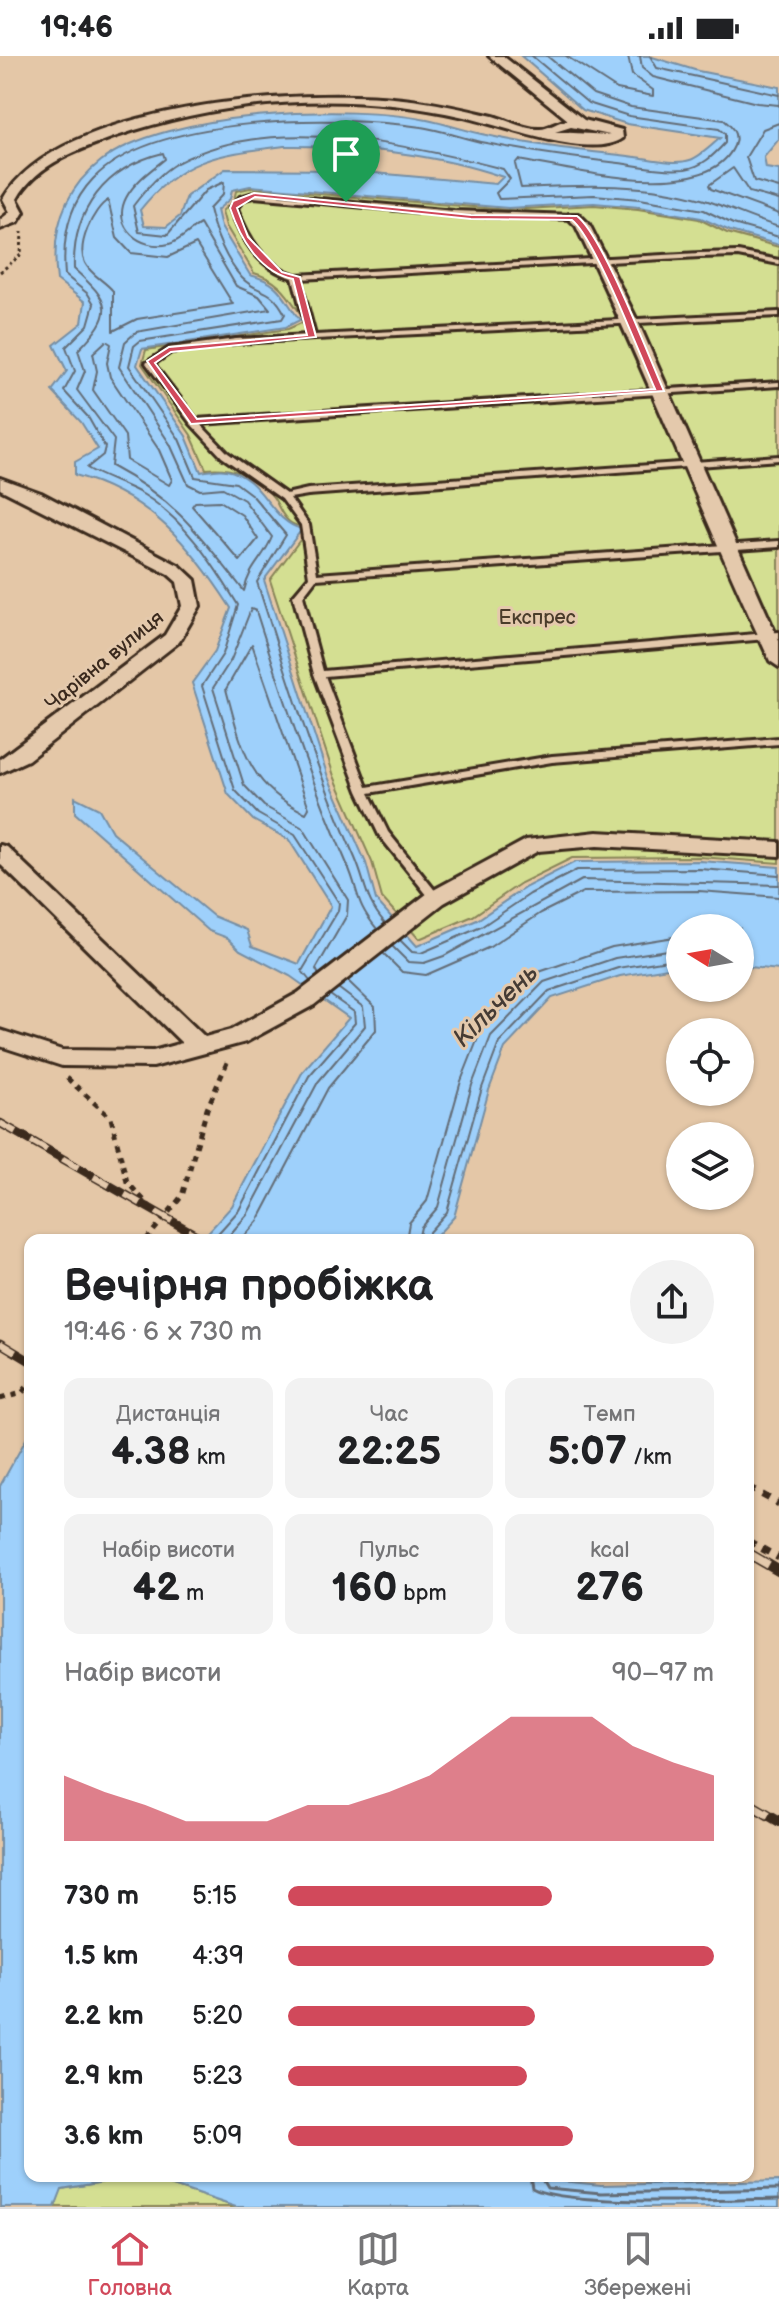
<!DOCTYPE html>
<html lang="uk">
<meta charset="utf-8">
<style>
body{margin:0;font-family:"Balsamiq Sans",sans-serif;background:#f2f2f2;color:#202124;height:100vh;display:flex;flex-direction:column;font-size:30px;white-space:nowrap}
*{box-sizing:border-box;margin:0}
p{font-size:26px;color:#757577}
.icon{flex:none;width:44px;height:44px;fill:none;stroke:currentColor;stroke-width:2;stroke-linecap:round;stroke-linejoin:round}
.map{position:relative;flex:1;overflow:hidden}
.sheet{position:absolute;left:24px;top:1178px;width:730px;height:948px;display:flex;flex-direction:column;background:#fff;border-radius:16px;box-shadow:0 2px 6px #0004}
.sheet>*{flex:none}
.needle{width:52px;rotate:281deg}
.fabs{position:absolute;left:666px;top:858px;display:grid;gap:16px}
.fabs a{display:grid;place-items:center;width:88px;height:88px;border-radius:50%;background:#fff;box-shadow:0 2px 6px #0004;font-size:40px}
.pin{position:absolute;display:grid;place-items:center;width:68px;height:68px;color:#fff;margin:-82px -34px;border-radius:50% 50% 50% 0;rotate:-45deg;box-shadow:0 0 8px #0007}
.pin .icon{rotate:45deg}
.round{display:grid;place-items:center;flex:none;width:84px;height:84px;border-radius:42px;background:#f2f2f2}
.overview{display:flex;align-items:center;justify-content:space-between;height:136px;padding:0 40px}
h1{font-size:44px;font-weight:800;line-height:60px}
.stats{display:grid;grid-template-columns:repeat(3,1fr);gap:12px;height:136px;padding:8px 40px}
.stats div{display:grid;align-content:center;border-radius:16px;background:#f2f2f2;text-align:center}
.stats b{font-size:40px;font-weight:800}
.stats small{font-size:22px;font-weight:400}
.stats p{font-size:22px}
.chart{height:224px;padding:16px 40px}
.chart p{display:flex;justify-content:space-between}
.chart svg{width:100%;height:144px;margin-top:8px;fill:#d1495b;opacity:.7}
ul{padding:0 40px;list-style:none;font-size:26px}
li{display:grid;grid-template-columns:128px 96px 1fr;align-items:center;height:60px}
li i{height:20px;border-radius:10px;background:#d1495b}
.status{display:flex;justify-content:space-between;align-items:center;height:56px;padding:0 40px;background:#fff;direction:ltr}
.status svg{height:22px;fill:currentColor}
.dock{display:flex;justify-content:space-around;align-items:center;height:112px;border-top:2px solid #e0e0e0;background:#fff;font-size:22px;color:#757577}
.dock a{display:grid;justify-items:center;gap:4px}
.dock .selected{color:#d1495b}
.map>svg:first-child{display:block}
.green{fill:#d4df92;stroke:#888458;stroke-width:2}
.water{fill:#9ed0fb;stroke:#768ea3;stroke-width:2;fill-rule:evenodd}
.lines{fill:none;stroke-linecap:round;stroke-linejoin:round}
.shore-far1{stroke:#636c76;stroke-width:2}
.shore{stroke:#636c76;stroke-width:3}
.service-casing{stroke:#3b2a1e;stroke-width:6}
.minor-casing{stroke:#3b2a1e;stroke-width:6}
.path-far2{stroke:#3b2a1e;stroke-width:3;stroke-dasharray:3 3;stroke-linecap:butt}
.path-far1{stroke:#3b2a1e;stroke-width:5;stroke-dasharray:6 6;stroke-linecap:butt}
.path{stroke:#3b2a1e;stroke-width:7;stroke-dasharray:8 8;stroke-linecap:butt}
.service{fill:#e4c9ac;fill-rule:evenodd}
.minor{fill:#e4c9ac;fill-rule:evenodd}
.rail-far1-casing{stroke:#3b2a1e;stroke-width:9}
.rail-casing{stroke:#3b2a1e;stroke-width:11}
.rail-far1{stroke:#e4c9ac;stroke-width:6;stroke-dasharray:18;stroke-linecap:butt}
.rail{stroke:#e4c9ac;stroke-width:8;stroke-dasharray:24;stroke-linecap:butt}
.route{fill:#d1495b;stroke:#fff;stroke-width:2;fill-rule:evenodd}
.labels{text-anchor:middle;stroke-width:6;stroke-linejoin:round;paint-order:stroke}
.far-park-label{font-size:20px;fill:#4a3c2a;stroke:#e4c9ac}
.far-street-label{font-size:20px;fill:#3b2a1e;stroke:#e4c9ac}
.water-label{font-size:26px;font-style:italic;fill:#453b34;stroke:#e4c9ac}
</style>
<div class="status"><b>19:46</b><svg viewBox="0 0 49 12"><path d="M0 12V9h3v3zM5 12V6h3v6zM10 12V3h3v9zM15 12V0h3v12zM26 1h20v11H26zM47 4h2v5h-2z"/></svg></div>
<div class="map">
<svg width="779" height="2151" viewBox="0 0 779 2151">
<rect width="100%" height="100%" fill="#e4c7a7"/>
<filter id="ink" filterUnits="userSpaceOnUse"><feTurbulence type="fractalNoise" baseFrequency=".0125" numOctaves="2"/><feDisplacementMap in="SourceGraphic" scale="16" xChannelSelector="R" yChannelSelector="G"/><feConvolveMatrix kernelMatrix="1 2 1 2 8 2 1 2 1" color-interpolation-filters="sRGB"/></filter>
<g filter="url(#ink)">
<g class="green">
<path d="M250 132 508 154 594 149 638 153 699 163 727 177 779 191V807L700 801 572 802 521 827 473 860 419 883 382 842 372 806 334 720 270 524 309 472C304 471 295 470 291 467 281 461 279 449 273 441 256 419 231 410 206 413L191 379 142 308 146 294 288 273 306 265C289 243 283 225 254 217L226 170 222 155 234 144 236 135Z"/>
<path d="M139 2120H143L236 2151H55L61 2133Z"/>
</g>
<g class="water">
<path d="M521 0H649L698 15 779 31V83L764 101 766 112 779 114V189L730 175 701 162 639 151 594 147 508 152 250 130 232 134 230 143 217 154 221 171 250 219C282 227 282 241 300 264L286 271 142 293 137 309 186 380 201 416C208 415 219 412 226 414 264 421 269 465 302 473L264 524 328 721 366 807 376 844 417 890 477 864 526 831 575 806 700 805 779 811V914L740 910V872H680V910L620 920 552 942 505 992 489 1034 454 1161 433 1184H201L232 1150 303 1015 349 962 290 920 240 894 228 882 209 875 75 757V741L99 753 112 776 213 860 247 874 252 890 299 908 331 850 289 784 253 764 228 738 192 627 215 595 231 552C191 490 149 439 75 419V406L98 393 81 366 52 335 67 315 54 289 82 267 85 246 57 224C51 178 62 135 101 105 165 55 349 48 427 64 447 68 466 75 486 79 535 90 586 95 636 101 651 103 676 109 690 104 700 101 712 89 720 82L627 68 583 54ZM284 90C355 89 436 98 503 121L496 128 342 114 225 113 187 140 180 160 166 171 144 170 140 154C182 101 221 98 284 90Z"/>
<path d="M30 1376V2120H139L62 2133 55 2151H0V1430Z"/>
<path d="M143 2120H509L601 2129 779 2125V2151H236Z"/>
</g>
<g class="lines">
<g class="shore-far1">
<path d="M547 0 593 38 631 51 724 64C733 71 739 79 734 90 708 150 568 112 518 104L515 108 521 132C582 129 649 126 708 145 732 153 755 164 779 171"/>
<path d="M566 0 617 33 653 40V34L632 19 628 0"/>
<path d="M640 0 642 12 653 21 757 47 779 49"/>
<path d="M650 0 657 12 779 39"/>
<path d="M779 67 763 73 746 101 754 125 779 132"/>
<path d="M163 97 165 103C151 114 134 126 126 142 111 171 141 195 169 188 181 185 189 174 200 168L236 230 259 240 270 253 136 276 125 286 119 311 170 388 188 428 200 434 223 432 244 444 272 481C263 504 250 509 244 535 199 478 177 445 111 410L114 384 77 334 85 315 78 294C116 256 111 246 74 213 72 154 106 111 163 97Z"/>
<path d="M108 144 117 182 131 197 168 201 196 188 233 248 137 263 113 275V235C105 225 91 219 85 207 76 190 93 153 108 144Z"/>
<path d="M779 144 749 136 733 112 709 129 711 133 779 158"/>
<path d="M106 285 111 288 107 307 110 321 159 394 172 424 169 429 127 404 125 380 93 334 97 315 93 297Z"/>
<path d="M220 445 242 459 258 483 240 505 192 450 195 446Z"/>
<path d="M252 588 309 752 306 757C248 732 241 689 226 633Z"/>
<path d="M385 867C364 842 367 830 355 802 315 712 287 619 257 526L286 479 252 439 236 427 195 421 179 383 129 310 134 290 140 285 282 263 285 258C270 229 260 240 242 222 226 205 214 175 209 153L223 138 224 126 206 134 167 179 139 176 133 150C145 134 159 117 177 107 269 57 407 88 503 113L510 123 496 137 499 143 594 139 640 143 704 154 733 168 779 181"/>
<path d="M400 884 412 896 421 897 481 871 530 838 577 814 700 813 779 819"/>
<path d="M392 890 408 906 424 907 444 900 582 824 779 829"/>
<path d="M383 897 402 916 426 919 490 891 541 857 583 836 699 835 779 841"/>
<path d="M319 919 316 913 347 859 348 844 303 772 264 750 244 729 213 632 231 604 251 553 256 555C284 643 310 723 347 808 360 837 354 845 377 873"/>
<path d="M310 925 302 915 338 855 339 847 295 779 258 758 235 734 202 630 223 598 238 549C213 508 186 465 144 439 126 428 105 423 87 412L103 399 105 391 88 361 64 335 75 315 66 291 88 269 94 248 88 238 65 219C62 184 68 149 93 123 154 58 338 59 421 71 443 74 464 83 486 87 530 96 574 102 619 107 640 110 663 115 685 113 702 111 714 99 725 87V78L719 73 629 60 588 47 532 0"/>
<path d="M212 1184 239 1154 309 1020 355 967 354 956 330 939"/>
<path d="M225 1184 247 1159 318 1026 365 970 363 951 338 932"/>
<path d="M241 1184 258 1165 328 1032 376 974 375 951 348 925"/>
<path d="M406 1184 409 1167 427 1145 461 1025 482 972 539 916 612 891 680 880"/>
<path d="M418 1184 421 1171 438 1151 472 1029 491 980 544 926 615 902 680 892"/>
<path d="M428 1184 429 1176 447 1156 482 1032 499 987 549 935 618 912 680 902"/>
</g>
<g class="shore">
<path d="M530 2120 532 2132C565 2151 730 2144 779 2143"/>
<path d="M540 2120 547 2132 601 2137 779 2133"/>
</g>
<g class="service-casing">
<path id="service" d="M254 137 454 155 574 159 577 161 574 163 454 159 254 141 244 143 237 152C248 182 264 209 296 219L700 197 738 196 779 204V208L738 200 700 201 300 223 315 279 779 256V260L236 287 171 296 154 308 196 363 779 326V330L200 368 228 397 286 438 308 433 779 400V404L308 439 290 442 309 469 317 518 779 485V491L316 523 303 540 323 615 779 576V582L325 620 367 731 552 700 779 682V688L552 706 369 737 388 776 441 842 436 846 432 845 379 779 358 735 314 618 293 540 309 521 301 469 282 443 222 401 191 368 146 307 169 292 236 283 308 279 293 222C258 212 242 184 230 152L240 141Z"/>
</g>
<g class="minor-casing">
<g id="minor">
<path d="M489 0H503L584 64 622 74 623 82C593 105 500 69 464 61 349 35 228 42 117 80 79 94 38 106 17 143L24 156 18 166 0 173V164L10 156 3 143C60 46 301 32 403 43 433 46 463 53 493 60 507 64 526 74 540 73 548 73 559 65 568 64ZM571 71 610 79 555 76Z"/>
<path d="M569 158H579L589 168 639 268 779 585V611L770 605C703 461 645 313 576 170L567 161Z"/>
<path d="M0 422 41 437 180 510 195 524 200 550 179 586 28 704 0 717V703L165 579 182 550 177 526 168 518 0 433Z"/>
<path d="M597 776 779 786V800L597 790 538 795 444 847 314 949 246 986 153 1011 62 1010 0 990V974L62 994 153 995 182 987 0 808V789L7 791 205 981 231 974 298 937 428 837 526 784Z"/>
</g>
</g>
<path class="path-far2" d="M0 216 21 199 22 176"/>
<g class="path-far1">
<path d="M67 1022 111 1062 127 1126 153 1154 205 1184"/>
<path d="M146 1184 182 1140 207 1053 229 1002"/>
<path d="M0 1343 22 1337 30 1327"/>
</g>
<g class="path">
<path d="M748 1431 779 1448"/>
<path d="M748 1485 779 1502"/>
</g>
<use href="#service" class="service"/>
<use href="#minor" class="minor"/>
<g class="rail-far1-casing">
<g id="rail-far1">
<path d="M0 1067 205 1184"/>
<path d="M0 1287 30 1305"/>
</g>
</g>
<g class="rail-casing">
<g id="rail">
<path d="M748 1497 779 1515"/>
<path d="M748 1747 779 1765"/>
</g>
</g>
<use href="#rail-far1" class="rail-far1"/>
<use href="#rail" class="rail"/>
</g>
</g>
<path class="route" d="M254 137 471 159 577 160C603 180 648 299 664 335L191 368 147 305 169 291 307 279 293 223C259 216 240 182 230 152L233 145ZM255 141 471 163 572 164C595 182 640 300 655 333L197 363 155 307 171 296 316 281 300 221 282 216 248 181 237 152Z"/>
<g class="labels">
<g class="far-park-label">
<text x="537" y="568">Експрес</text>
</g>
<g class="far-street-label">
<text transform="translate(104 604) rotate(-39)" y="7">Чарівна вулиця</text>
</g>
<g class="water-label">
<text transform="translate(495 949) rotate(-44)" y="9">Кільчень</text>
</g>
</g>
</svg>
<div class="fabs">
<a><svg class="needle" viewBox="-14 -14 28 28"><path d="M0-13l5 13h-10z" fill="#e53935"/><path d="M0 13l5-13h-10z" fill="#757577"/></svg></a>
<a><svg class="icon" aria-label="locate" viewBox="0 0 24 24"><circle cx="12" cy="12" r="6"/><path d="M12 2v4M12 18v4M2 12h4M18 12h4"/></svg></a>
<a><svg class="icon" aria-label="layers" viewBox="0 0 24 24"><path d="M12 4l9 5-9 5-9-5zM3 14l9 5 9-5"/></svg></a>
</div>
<div class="pin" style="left:346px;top:146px;background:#1e9e55"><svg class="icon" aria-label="arrive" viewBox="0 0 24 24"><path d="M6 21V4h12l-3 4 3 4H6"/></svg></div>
<section class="sheet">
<div class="overview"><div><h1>Вечірня пробіжка</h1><p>19:46 · 6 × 730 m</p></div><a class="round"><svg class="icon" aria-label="share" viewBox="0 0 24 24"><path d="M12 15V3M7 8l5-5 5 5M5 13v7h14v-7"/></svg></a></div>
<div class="stats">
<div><p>Дистанція</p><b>4.38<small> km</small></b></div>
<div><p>Час</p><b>22:25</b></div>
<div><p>Темп</p><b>5:07<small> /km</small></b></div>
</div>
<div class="stats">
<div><p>Набір висоти</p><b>42<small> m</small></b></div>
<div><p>Пульс</p><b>160<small> bpm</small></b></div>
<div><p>kcal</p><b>276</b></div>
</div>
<div class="chart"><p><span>Набір висоти</span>90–97 m</p>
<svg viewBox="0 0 160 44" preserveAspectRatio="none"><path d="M0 44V24L10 29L20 33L30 38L40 38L50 38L60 33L70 33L80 29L90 24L100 15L110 6L120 6L130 6L140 15L150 20L160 24V44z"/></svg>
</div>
<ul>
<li><b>730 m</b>5:15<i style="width:62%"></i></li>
<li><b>1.5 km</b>4:39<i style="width:100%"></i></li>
<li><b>2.2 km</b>5:20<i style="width:58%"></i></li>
<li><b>2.9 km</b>5:23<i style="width:56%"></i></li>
<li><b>3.6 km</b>5:09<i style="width:67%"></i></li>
</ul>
</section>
</div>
<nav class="dock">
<a class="selected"><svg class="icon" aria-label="home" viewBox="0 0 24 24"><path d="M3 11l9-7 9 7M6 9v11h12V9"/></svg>Головна</a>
<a><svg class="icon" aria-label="map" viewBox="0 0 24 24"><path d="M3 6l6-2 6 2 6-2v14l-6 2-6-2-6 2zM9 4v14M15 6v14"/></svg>Карта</a>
<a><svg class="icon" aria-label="saved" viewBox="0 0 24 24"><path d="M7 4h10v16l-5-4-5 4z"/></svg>Збережені</a>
</nav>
